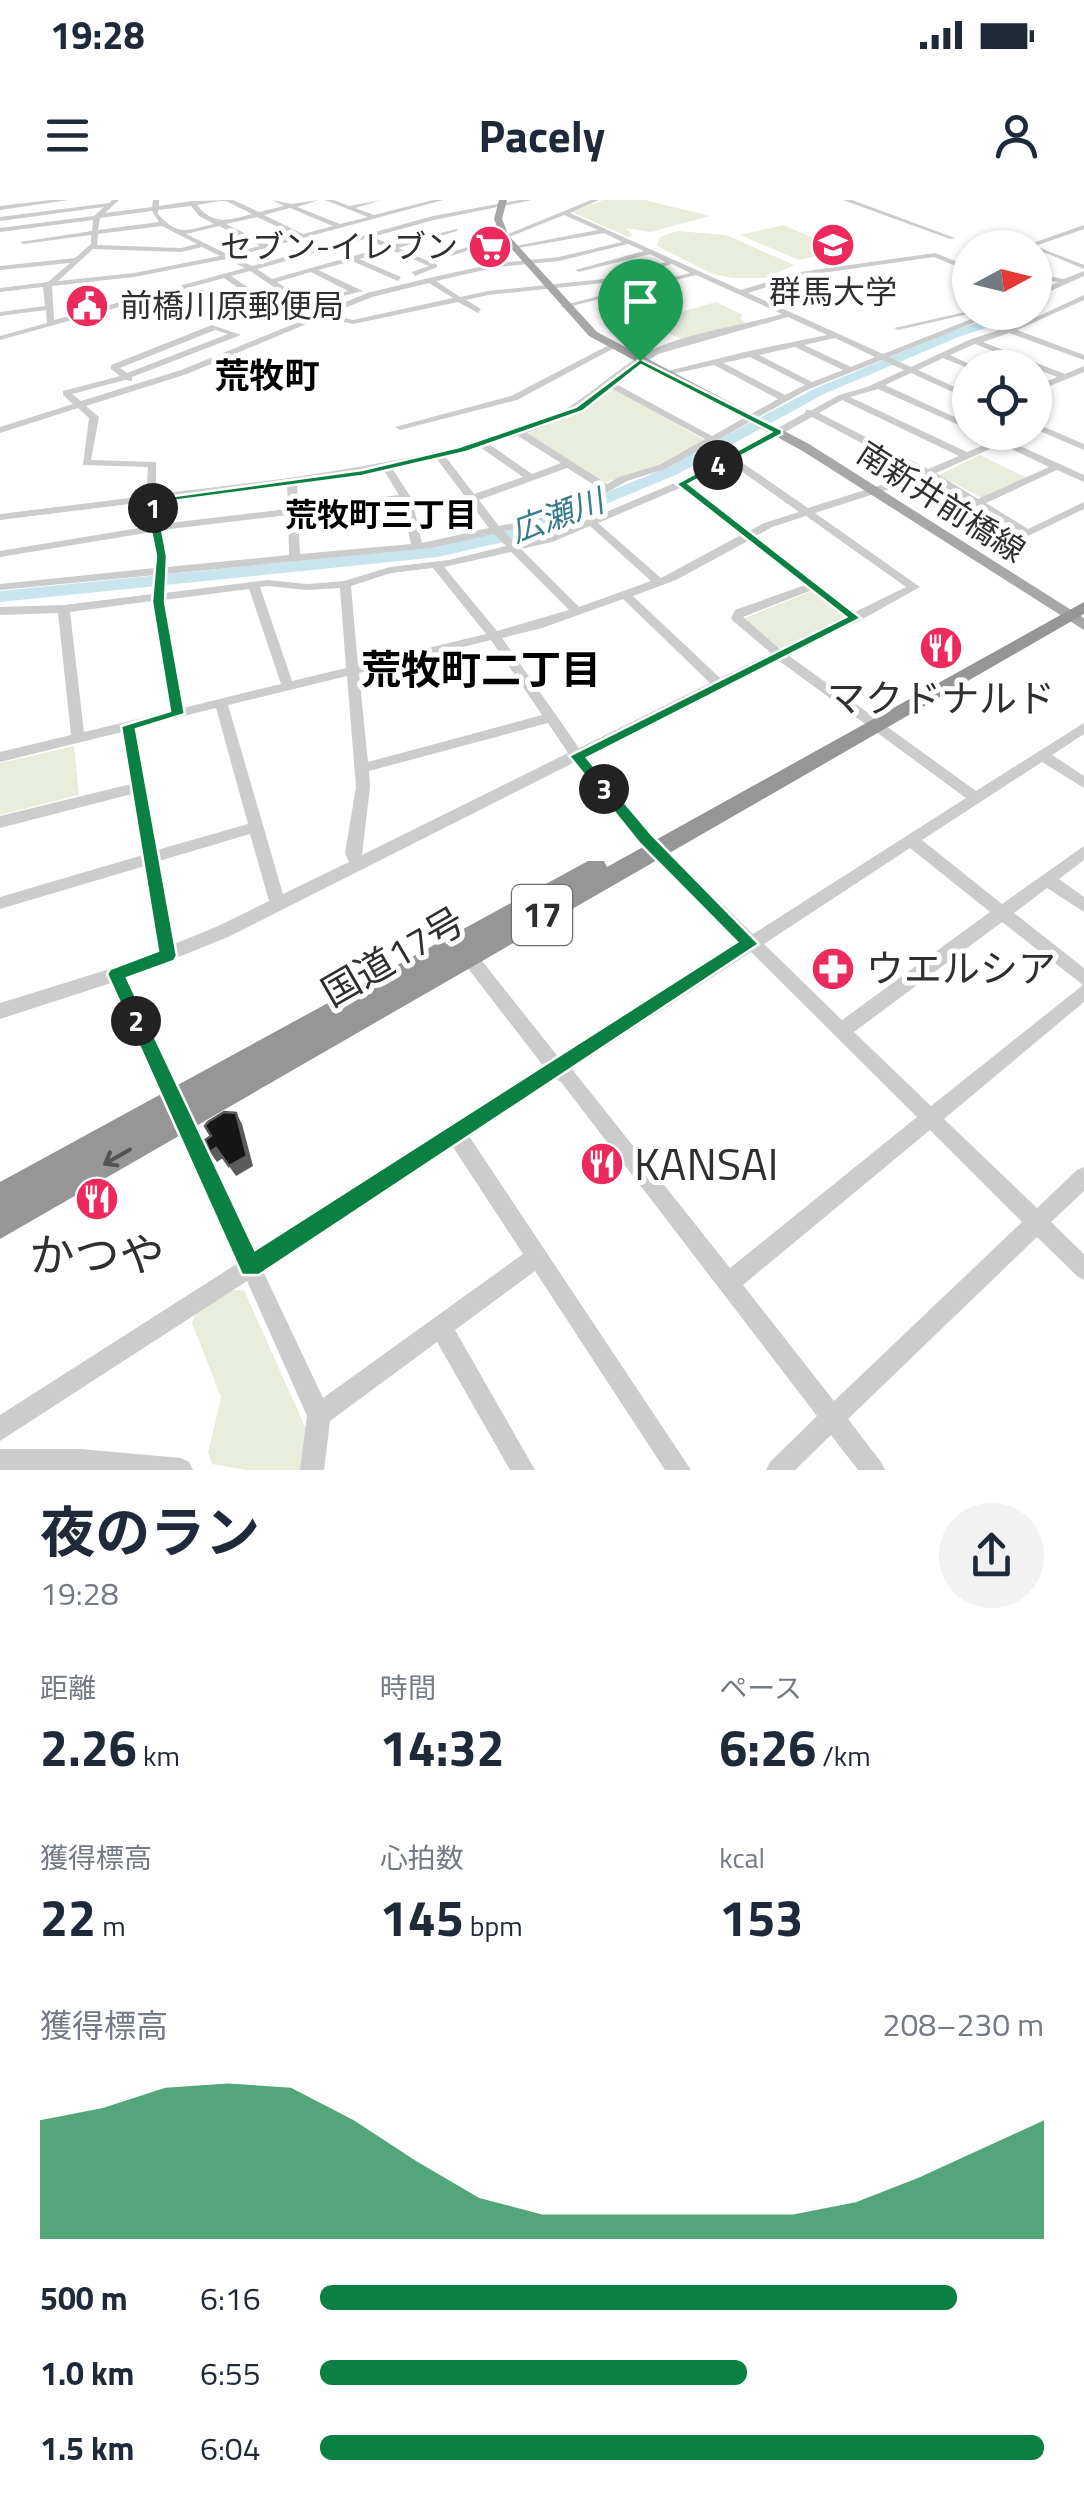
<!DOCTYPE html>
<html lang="ja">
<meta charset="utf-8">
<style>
body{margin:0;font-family:"Titillium Web","Noto Sans JP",sans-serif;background:#f2f2f3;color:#1f2937;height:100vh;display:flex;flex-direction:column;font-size:38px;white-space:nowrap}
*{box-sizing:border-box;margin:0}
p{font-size:32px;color:#747a83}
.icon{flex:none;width:55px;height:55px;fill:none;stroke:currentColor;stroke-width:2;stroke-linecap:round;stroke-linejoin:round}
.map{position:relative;height:1270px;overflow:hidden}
.side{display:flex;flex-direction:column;background:#fff;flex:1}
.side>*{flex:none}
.needle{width:65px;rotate:83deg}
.controls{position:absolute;left:952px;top:30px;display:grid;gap:20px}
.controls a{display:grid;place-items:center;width:100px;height:100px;border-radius:50%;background:#fff;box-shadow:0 2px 8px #0004;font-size:50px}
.pin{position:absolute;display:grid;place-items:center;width:85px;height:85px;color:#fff;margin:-102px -42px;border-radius:50% 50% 50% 0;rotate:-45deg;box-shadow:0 0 10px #0007}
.pin .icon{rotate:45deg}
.km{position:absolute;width:50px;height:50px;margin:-25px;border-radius:50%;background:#222;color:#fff;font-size:28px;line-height:50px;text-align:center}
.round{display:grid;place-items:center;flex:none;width:105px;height:105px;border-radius:52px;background:#f2f2f3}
.summary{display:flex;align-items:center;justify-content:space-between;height:170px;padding:0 40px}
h1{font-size:55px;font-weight:700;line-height:75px}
.metrics{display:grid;grid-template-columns:repeat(3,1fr);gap:15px;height:170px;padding:10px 40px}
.metrics div{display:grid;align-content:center}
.metrics b{font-size:50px;font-weight:700}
.metrics small{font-size:28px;font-weight:400}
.metrics p{font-size:28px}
.chart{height:280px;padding:20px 40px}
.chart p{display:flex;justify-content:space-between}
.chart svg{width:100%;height:180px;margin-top:10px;fill:#0b8043;opacity:.7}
ul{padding:0 40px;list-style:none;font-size:32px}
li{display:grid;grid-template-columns:160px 120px 1fr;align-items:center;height:75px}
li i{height:25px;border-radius:12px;background:#0b8043}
.status{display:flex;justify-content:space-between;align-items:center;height:70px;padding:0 50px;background:#fff;direction:ltr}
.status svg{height:28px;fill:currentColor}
header{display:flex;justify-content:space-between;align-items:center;height:130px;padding:0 40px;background:#fff;font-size:45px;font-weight:700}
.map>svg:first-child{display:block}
.green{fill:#e8eddc}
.water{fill:#c8e5ed}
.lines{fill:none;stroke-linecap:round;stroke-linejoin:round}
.minor{fill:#ccc;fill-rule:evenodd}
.major{fill:#a7a7a7;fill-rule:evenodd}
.highway{fill:#969696;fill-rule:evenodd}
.shaded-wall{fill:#5c5c5c}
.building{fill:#161616;stroke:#5c5c5c;stroke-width:2.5}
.oneway{stroke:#535353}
.route{fill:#0b8043;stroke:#fff;stroke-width:2.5;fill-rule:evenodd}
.labels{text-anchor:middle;stroke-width:10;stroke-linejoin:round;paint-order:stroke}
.far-poi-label{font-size:32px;fill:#2f2f2f;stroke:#fff;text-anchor:end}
.far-street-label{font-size:32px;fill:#2f2f2f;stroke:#fff}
.far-neighbourhood-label{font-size:32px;font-weight:bold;fill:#000;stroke:#fff}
.far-water-label{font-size:32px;font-style:italic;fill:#377b8e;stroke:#fff}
.far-quarter-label{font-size:35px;font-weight:bold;fill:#000;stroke:#fff}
.shield{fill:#fff;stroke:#6d6d6d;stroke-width:2.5}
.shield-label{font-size:35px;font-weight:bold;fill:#2f2f2f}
.poi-label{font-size:38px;fill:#2f2f2f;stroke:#fff}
.street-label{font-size:38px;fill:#2f2f2f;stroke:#fff}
.neighbourhood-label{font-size:40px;font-weight:bold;fill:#000;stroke:#fff}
.near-poi-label{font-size:45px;fill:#2f2f2f;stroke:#fff;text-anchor:start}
</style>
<div class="status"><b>19:28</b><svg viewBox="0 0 49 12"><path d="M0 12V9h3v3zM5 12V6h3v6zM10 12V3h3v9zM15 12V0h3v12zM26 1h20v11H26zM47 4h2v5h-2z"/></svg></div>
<header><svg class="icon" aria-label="menu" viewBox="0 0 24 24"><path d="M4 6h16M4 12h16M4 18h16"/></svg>Pacely<svg class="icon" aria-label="person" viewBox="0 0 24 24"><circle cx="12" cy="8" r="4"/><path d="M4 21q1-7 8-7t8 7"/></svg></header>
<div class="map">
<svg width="1084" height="1270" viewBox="0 0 1084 1270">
<rect width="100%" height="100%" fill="#fff"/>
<g class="green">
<path d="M603 0H645L710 16 651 32 626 28 633 36 628 37 572 12Z"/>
<path d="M783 25 842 50 799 60 740 35Z"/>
<path d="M677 31 726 35 794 65 766 78H732L713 74 657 46 660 37Z"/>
<path d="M716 102 743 115 740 118 745 123 685 141 645 122Z"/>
<path d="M611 189H616L704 240 654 267 603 283 527 234 584 209Z"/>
<path d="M980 255 1027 278 982 298 939 275Z"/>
<path d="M815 390 845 413 843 417 781 449 742 419Z"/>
<path d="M74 546 79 595 0 615V563Z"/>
<path d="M233 1090H244L307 1231 301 1270H246L212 1264 208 1253 221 1197 192 1123 196 1112Z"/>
</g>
<path class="water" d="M1008 113H1033L961 136 824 194 678 274 529 336 438 357 0 402V391L426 348 521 327 652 274 814 189 954 130Z"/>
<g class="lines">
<g class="minor">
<path d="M51 0H69L0 10V6Z"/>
<path d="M112 0H119L105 13 152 7 153 0H159V6L192 1 233 0 259 12 284 6 272 0 291 4 319 0 297 7 340 24 368 17 325 0H334L349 6 382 0 355 8 374 15 433 0H443L233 57 252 66 433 16 519 0H532L434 20 372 37 392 45 457 29V31L398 48 426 60 503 36 591 0H599L570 13 741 90 800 72 935 53 970 67V72L934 57 801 76 748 93 883 154 989 112H1000L889 157 911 167 971 139 1028 121 1084 95V100L1017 130 1084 155V160L1009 133 983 142 1065 174 1084 166V172L1035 192V186L1057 177 975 144 950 155 978 168 970 169 943 158 918 170 970 194V200L911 173 885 185 970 224V230L878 189 850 197 967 252 994 241 978 232H991L1002 237 1013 232H1026L1009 241 1084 275V282L1057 270 986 303 1028 329 1084 302V309L1028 336 927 277 815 313 920 387 859 421 788 455 976 591 1084 523V534L1052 555 1084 576V588L1042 562 922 640 1002 704 1084 646V660L1059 679 1084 697V712L1047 688 1014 713 1084 768V802L944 919 1037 1008 1077 970 1084 967V991L1051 1022 1084 1054V1080L1077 1076 1037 1037 848 1219 881 1262 885 1270H858L831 1235 795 1270H766L770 1262 817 1216 561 882 556 879 469 936 691 1270H665L535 1071 455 1130 535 1270H510L437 1142 330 1221 324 1270H300L307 1216 247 1081 0 1241V1215L238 1063 111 783 0 819V803L113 768 159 750 145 666 0 709V697L143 655 132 594 0 628V616L131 584 122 532 0 562V552L71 535 58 413 0 415V407L64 405 153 394 155 375 0 390V384L155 368 156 356 152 332 0 357V351L151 326 146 302 0 320V314L146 296 148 267 83 265 89 218 78 208 0 233V227L73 204 63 195V191L120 176 111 169V165L212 125 241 135 132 177V181L125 180 72 194 81 201 181 170 316 115 250 71 231 76 278 107V111H272L224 78 0 140V136L47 123 46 110 0 116V112L45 106 43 87 0 92V88L48 82 70 63 0 70V66L75 58 91 44V35L23 44 20 42 92 31 93 20 0 32V28L94 16 104 7 0 21V17L109 3ZM225 0 226 1 252 14C230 20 213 26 197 5ZM191 6 199 16 214 24C187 30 178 37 158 14V10ZM290 8 333 26 303 34 264 15ZM152 11 159 22 98 30 100 18ZM564 15 598 30 510 47 513 49 604 33 622 42 559 57 497 63 429 78 367 93 323 112 311 104 363 91 318 70 352 61 398 81 401 77 359 59 391 50 429 66 412 72 415 76 437 67V65L432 62 507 38ZM257 17 297 36 267 44 226 24ZM162 26 197 44 181 48 97 45 98 34ZM219 26 260 46 227 54 186 34ZM365 39 385 47 272 79 257 69ZM628 44 644 51 575 70 579 72 650 54 666 62 604 79 488 91 460 97 436 81 497 67 559 61ZM202 47 220 56 134 73 58 81 93 49 181 52ZM226 59 245 68 54 120 52 86 134 77ZM672 64 690 73 560 106 564 108 696 75 782 114C738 127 682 133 642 155 606 176 579 207 540 222 505 237 466 245 429 253 339 273 248 284 156 294V262L91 260 99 217 86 206 187 174 323 117 353 124 458 102 478 113 481 109 466 100 488 95 604 83ZM311 72 348 91 305 101 277 82ZM429 83 453 98 353 120 330 114 372 97ZM788 117 827 135 749 151 659 173 663 176 714 165 778 199 712 236 614 183 658 154ZM215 130 228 134 127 173 120 168ZM835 138 875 157 851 167 804 145ZM795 147 843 170 812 182 759 155ZM750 157 805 185 785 195 723 163ZM882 160 904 170 867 187 839 195 812 210H806L805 213 691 276 545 338 516 344 504 331 526 326 597 298 627 281 665 269 807 190ZM609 187 705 239 659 265 619 277 607 284 527 233 563 219ZM842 200 959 256 928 269 819 213ZM812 217 919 273 808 308 737 259ZM518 236 561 263 532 274 489 244ZM1001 244 1049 267 978 299 936 273ZM480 247 523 277 474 294 445 256ZM436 258 489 328 422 343 412 299 392 268ZM730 263 799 312 764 323 749 331 688 285ZM567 268 599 288 519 322 499 326 479 300ZM383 269 399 295 298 307 297 283ZM287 285 288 309 161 324 156 301ZM680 288 741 335 661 378 598 323ZM402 301 411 344 300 354 298 313ZM288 315 289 355 167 367 168 356 162 330ZM806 316 906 387 855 412 756 336 772 327ZM590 326 651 381 579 407 521 349 552 342ZM494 334 506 346 449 360 390 367 344 381 307 384 267 380 165 393 166 374 431 348ZM748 341 805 385 735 410 731 418 733 421 771 453 720 478 633 396 676 380ZM511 352 569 410 497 431 444 367ZM433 368 486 434 358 465 351 386 391 373ZM267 386 307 390 340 388 346 468 292 481 260 387ZM249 389 281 484 183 508 164 400ZM812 390 845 416 780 449 743 417ZM623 399 710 483 579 548 502 438 542 428ZM152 401 171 511 84 532 70 412ZM491 440 542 515 368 562 359 473ZM778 460 966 598 753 734 651 635 585 557ZM347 476 356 587 345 653 349 662 283 694 228 505ZM216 508 248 624 157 650 135 528ZM548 523 568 553 362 655 370 587 369 571ZM575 562 641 643 740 742 559 858 475 752 469 750 463 752 461 757 463 762 544 867 255 1052 126 777 165 762 174 761 176 758 228 737ZM250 634 269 701 216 727 174 744 159 661ZM910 648 990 712 842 820 764 744ZM1002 722 1083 785 931 906 854 832ZM751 752 917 917 730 1068 572 869ZM930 930 1022 1022 834 1201 743 1085ZM453 947 523 1054 323 1198 263 1071Z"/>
<path d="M843 0H852L955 38 950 39Z"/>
<path d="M1084 25V29L1035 46 1084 65V69L1027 45Z"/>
<path d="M1084 71V76L1035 98V93L1058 82 1035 78V74L1064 79Z"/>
<path d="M970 111V112H977L898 130 894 128Z"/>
<path d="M609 145 616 147 517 200 400 230 395 227 511 196Z"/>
<path d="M1035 223 1084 244V250L1035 229Z"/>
<path d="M0 1249H80L181 1258 189 1262 193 1270H0Z"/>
</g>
<path class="major" d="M499 0H507L502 19 509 36 597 132 809 244 1084 418V430L801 250 589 136 501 37 494 19Z"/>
<path class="highway" d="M1084 402V414L0 1039V982L588 661H604L607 667Z"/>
</g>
<g class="shaded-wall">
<path d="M236 913 242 924 253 966 236 976 229 966Z"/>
<path d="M216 948 223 958 217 962 210 952Z"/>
</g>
<path class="building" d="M224 912 236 913 247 956 229 966 216 948 210 952 205 940 211 936 205 926 208 922Z"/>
<defs><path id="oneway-shaft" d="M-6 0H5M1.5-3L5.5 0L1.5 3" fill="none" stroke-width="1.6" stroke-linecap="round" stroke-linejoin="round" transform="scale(2.5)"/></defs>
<use class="oneway" href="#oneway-shaft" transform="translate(117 957) rotate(150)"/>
<path class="route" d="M640 159 782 230V234L689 284 861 418 587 558 652 635 759 744 259 1075H242L107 774 110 769 158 751 121 526 170 511 152 402 156 356 145 300 362 270 459 247 576 207ZM641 165 771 232 676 284 846 417 569 556 640 644 737 742 255 1050 127 778 174 761 177 756 136 529 185 514 165 402 167 356 157 303 362 276 466 252 583 211Z"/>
<defs>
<g id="university-disc" transform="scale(2.25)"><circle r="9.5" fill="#ec2b5c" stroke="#fff"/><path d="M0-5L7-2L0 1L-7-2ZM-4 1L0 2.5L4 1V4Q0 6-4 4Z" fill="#fff"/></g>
<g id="supermarket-disc" transform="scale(2.25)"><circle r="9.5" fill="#ec2b5c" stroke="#fff"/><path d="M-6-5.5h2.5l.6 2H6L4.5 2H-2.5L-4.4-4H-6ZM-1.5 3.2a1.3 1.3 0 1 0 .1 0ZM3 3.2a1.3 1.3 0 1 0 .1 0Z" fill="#fff"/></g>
<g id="civic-disc" transform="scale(2.25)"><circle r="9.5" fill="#ec2b5c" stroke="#fff"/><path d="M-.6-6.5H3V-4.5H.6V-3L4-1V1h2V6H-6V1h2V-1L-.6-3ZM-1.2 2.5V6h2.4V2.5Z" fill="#fff"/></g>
<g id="restaurant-disc" transform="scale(2.25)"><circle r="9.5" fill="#ec2b5c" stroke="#fff"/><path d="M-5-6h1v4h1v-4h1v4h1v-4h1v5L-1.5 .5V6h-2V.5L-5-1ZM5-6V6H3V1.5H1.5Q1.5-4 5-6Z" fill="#fff"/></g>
<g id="pharmacy-disc" transform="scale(2.25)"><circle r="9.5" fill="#ec2b5c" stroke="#fff"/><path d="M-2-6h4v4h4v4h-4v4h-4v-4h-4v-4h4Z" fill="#fff"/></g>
</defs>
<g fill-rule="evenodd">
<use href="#university-disc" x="833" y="45"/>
<use href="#supermarket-disc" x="490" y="47"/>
<use href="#civic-disc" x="87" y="106"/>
<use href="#restaurant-disc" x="941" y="448"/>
<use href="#pharmacy-disc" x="833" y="769"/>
<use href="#restaurant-disc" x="602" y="964"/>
<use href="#restaurant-disc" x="97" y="999"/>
</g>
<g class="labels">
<g class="far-poi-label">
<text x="458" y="58">セブン-イレブン</text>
<text x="833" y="103" text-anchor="middle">群馬大学</text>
<text x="120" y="117" text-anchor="start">前橋川原郵便局</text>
</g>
<g class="far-street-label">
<text transform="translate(941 302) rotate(33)" y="11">南新井前橋線</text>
</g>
<g class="far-neighbourhood-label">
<text x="381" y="326">荒牧町三丁目</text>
</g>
<g class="far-water-label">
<text transform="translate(557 316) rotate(-20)" y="11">広瀬川</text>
</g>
<g class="far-quarter-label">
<text x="267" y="188">荒牧町</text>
</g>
<rect class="shield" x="512" y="685" width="60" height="60" rx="8"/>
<g class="shield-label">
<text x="542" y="727">17</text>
</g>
<g class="poi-label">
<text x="941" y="512">マクドナルド</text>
<text x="866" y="782" text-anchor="start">ウエルシア</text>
</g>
<g class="street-label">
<text transform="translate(393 757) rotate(-30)" y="13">国道17号</text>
</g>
<g class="neighbourhood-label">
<text x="481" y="484">荒牧町二丁目</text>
</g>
<g class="near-poi-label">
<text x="634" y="980">KANSAI</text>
<text x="97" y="1071" text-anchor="middle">かつや</text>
</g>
</g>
</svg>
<div class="controls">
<a><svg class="needle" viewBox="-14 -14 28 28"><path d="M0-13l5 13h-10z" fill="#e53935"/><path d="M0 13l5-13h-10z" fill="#747a83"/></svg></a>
<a><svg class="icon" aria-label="locate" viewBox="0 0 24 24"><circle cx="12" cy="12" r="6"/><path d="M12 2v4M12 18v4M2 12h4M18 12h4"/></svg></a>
</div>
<div class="pin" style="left:640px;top:161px;background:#1e9e55"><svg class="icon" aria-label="arrive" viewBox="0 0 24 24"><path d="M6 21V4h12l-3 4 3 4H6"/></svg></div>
<b class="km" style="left:153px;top:308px">1</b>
<b class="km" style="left:136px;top:821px">2</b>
<b class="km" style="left:604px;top:589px">3</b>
<b class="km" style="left:718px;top:265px">4</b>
</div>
<section class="side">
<div class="summary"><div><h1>夜のラン</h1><p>19:28</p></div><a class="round"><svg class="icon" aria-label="share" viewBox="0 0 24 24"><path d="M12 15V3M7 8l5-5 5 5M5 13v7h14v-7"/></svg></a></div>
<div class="metrics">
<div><p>距離</p><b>2.26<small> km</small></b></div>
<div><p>時間</p><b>14:32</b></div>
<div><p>ペース</p><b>6:26<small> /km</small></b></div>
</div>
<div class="metrics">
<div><p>獲得標高</p><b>22<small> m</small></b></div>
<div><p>心拍数</p><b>145<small> bpm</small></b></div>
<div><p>kcal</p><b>153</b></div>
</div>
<div class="chart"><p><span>獲得標高</span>208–230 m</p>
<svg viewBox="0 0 160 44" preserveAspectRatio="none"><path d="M0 44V15L10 12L20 7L30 6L40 7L50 15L60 25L70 34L80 38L90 38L100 38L110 38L120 38L130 35L140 29L150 22L160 15V44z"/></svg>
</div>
<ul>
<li><b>500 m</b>6:16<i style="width:88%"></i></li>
<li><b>1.0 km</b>6:55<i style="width:59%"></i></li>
<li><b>1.5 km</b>6:04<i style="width:100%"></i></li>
</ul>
</section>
